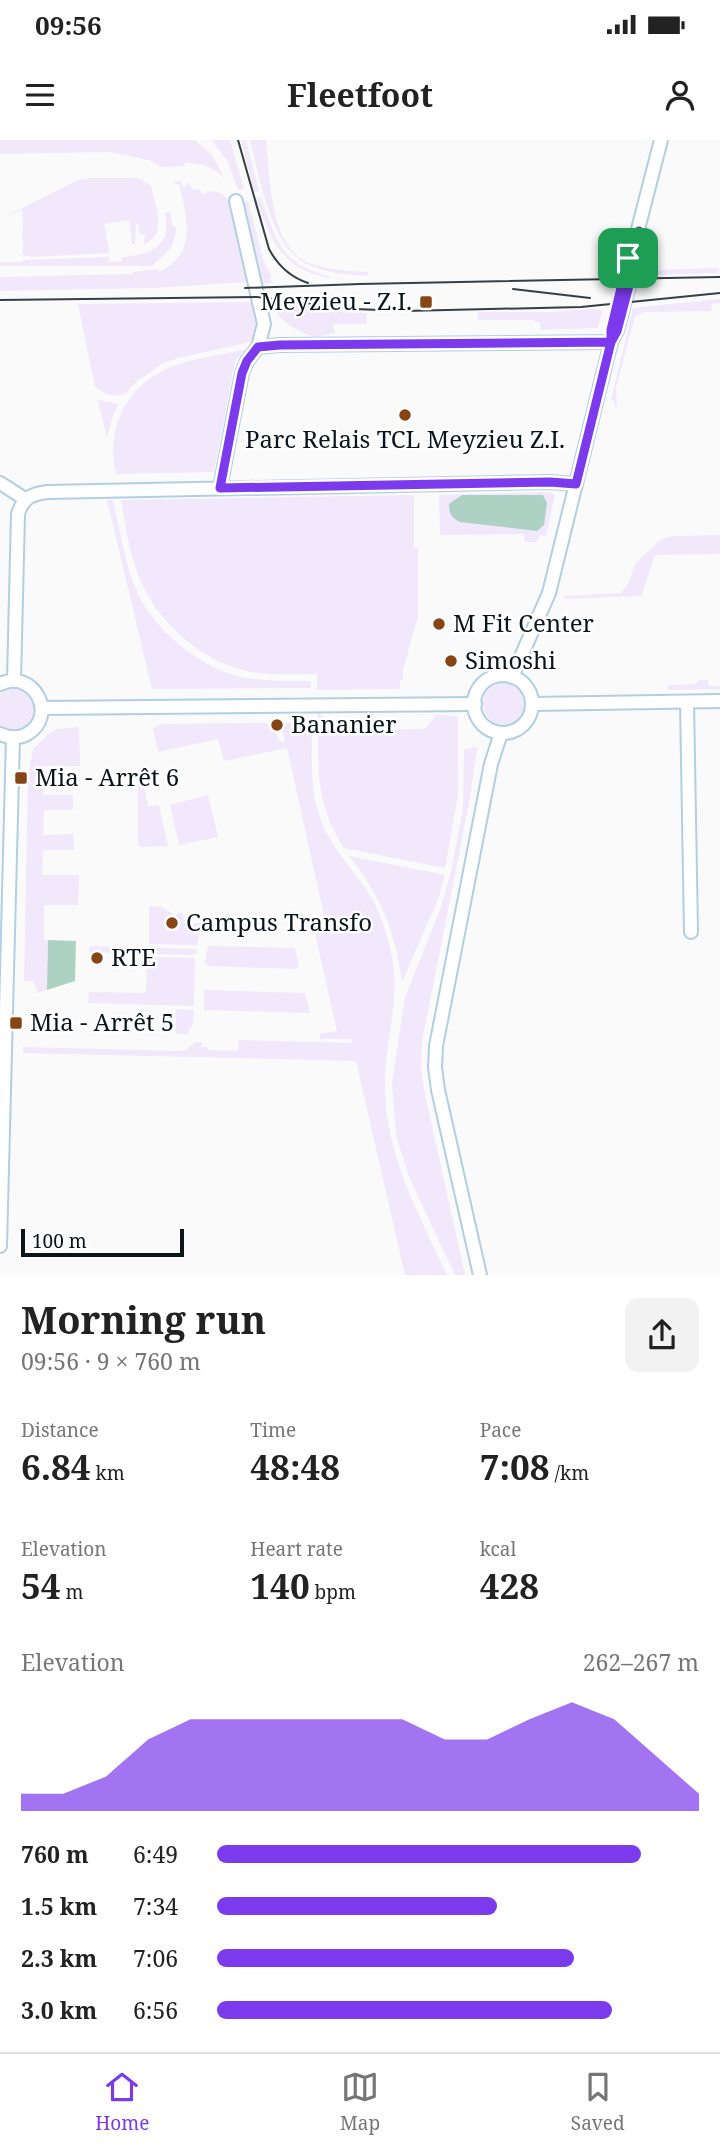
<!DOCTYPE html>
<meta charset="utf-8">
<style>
body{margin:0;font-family:"Noto Serif",serif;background:#f2f2f2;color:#222;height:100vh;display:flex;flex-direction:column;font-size:26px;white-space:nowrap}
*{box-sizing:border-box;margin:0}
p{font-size:23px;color:#767676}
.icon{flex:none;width:38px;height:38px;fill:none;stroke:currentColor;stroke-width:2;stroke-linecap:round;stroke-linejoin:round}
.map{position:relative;height:1135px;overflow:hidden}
.drawer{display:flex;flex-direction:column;background:#fff;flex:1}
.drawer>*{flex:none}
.scale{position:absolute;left:21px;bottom:18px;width:163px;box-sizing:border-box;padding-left:7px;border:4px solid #09141b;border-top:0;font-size:19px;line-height:24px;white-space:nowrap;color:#09141b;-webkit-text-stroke:5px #fff;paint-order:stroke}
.pin{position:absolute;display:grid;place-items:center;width:60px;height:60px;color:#fff;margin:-30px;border-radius:14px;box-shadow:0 4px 10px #0006}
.round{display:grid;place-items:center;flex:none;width:74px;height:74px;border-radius:14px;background:#f2f2f2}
.summary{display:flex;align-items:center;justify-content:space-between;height:119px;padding:0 21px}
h1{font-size:38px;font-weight:700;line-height:52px}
.figures{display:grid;grid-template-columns:repeat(3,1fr);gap:10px;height:119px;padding:7px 21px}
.figures div{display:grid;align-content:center}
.figures b{font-size:35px;font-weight:700}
.figures small{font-size:19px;font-weight:400}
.figures p{font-size:19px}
.chart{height:196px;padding:14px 21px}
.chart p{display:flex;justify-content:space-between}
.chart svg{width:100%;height:126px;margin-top:7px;fill:#7c3aed;opacity:.7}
ul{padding:0 21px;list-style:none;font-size:23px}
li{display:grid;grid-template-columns:112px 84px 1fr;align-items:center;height:52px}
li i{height:18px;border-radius:9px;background:#7c3aed}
.status{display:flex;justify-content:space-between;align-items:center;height:49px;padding:0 35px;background:#fff;direction:ltr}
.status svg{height:19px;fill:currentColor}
header{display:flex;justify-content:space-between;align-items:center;height:91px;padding:0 21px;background:#fff;font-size:32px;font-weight:700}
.dock{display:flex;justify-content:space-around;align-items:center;height:98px;border-top:2px solid #e0e0e0;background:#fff;font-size:19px;color:#767676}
.dock a{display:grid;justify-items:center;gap:4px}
.dock .selected{color:#7c3aed}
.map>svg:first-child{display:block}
.green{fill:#f1e8fc}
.water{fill:#add1c2}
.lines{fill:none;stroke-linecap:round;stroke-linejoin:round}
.minor-casing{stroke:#b1cfe3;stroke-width:16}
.minor{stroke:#fff;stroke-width:12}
.tram{stroke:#363f45;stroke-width:2}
.route-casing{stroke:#fff;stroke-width:14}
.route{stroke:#7c3aed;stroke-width:9}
.poi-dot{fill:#874514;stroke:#fff;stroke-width:2.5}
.labels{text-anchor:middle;stroke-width:5;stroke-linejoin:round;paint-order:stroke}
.poi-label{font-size:24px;fill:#09141b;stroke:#fff;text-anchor:start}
</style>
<div class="status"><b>09:56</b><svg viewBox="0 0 49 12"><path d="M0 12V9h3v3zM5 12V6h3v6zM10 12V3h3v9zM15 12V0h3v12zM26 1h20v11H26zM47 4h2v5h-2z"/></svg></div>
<header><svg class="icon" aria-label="menu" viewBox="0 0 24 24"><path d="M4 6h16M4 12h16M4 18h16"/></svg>Fleetfoot<svg class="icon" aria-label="person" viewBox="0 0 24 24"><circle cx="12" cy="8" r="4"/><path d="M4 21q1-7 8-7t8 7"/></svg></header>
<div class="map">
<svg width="720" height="1135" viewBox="0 0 720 1135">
<rect width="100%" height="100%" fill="#fafafa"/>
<g class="green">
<path d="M0 0H195L213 16 224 38C212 26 202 23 185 23V26L161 27 149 20 109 12 0 14Z"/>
<path d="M211 0H230L244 49 238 50 227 20Z"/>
<path d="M241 0H246L259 51 254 52Z"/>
<path d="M250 0H266C270 37 269 106 309 123 328 130 349 131 368 132L369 136C349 135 327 133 309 125 270 108 260 38 250 0Z"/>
<path d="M90 38H136L143 40 144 43H147L151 46C155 65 168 95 144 104L145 94H140L138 84H136L135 104H132L129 80 104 84 109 109 108 113 32 117 23 115 22 70 1 79 78 40Z"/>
<path d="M180 41 184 47H186V42L193 49 200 50V53L206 54 207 51C220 51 224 54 231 65L249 142 153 148 0 151V137L132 134 133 132 157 129 159 132C198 114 187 77 179 44H175L174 42Z"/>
<path d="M261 57C276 100 280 124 329 136V138C281 129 271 100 256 58Z"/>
<path d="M248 61 263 119 271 135V143L259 144 242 62Z"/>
<path d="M170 72 173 87H176C176 110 163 114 152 126H0V122H22L23 120 109 117V122L122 121V117C151 114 172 107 165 73Z"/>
<path d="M720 128 718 133 655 135 647 134V130Z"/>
<path d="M720 159V163L711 164 712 171 645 172 635 176 616 248 617 267 614 266 615 261 611 260 633 168Z"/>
<path d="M289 161 338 169 341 172 367 173V184H333L335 193C328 194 319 198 312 196 297 192 277 178 271 165L278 162Z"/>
<path d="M253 162 256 194 250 202 178 218 163 223 135 243 125 254 114 256 106 254 95 247 78 164Z"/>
<path d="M593 169 602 171 598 188 540 190V183L532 180H477L478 172H550Z"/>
<path d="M246 209 236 220 233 232 214 332 116 334C105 289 127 244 171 227 194 218 221 215 246 209Z"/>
<path d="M98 260 119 264 113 275 107 298Z"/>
<path d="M549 352 555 355 546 396 540 395 537 402H525L524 394 440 395 439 355Z"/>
<path d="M414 355V408H418V476L403 530V540H400V549L317 550V534C294 534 270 536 247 531 202 521 161 485 142 444 130 418 126 388 121 360Z"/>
<path d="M107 360H113C120 391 125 425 138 454 156 492 204 531 246 538 267 541 289 541 311 541V548L152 549Z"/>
<path d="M720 395V414L655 415 641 456 564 459V456L621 453 628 444 635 424 661 399 674 396Z"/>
<path d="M699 540H708L709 546H720V549L668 550V545L696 544Z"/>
<circle cx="504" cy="564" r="21"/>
<path d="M11 548C50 549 35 606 0 586V553Z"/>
<path d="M318 572 338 590 425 589 437 574 458 577V655L445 728 344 708C314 662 318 624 318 572Z"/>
<path d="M266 583 273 588 280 601 285 603 281 583H312C312 617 309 651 322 683 332 708 351 727 366 749 378 767 385 787 390 808 402 856 386 893 385 940 383 1011 418 1072 447 1135H405L356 921 23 913V907L180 911 186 910 195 902H202L201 907H207L208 910 238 911 239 900 352 903 351 899H320V894L337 891 314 789H327L287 608 224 621 218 599 158 612 153 588 159 586V584Z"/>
<path d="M79 587 80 626H44L43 655H73V670H44L43 695 73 694 74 710H43L42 735H79L78 765H44V800H48L47 850 38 853 33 841H24L28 639 33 609 50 593 57 589Z"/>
<path d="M477 607 470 658 422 902 421 930 426 959 465 1135H455L409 1037 396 995 392 943 405 857 440 770 451 732 463 668 464 609Z"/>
<path d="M138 641H143L148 666 159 665 168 706 141 707 138 705Z"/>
<path d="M208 655 218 697 179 705 170 665Z"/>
<path d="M349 716 445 735 438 759 402 842C394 788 383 760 349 716Z"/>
<path d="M149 766 162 767 175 775 182 772 184 780 194 784 202 782 197 805 149 804Z"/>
<path d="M90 806 197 809 195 815 89 812Z"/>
<path d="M208 806 295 808 299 827 296 829 208 826 205 822Z"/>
<path d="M147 817 195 818 194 866 88 863 89 852 146 853Z"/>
<path d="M204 850 305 853 310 873 204 870Z"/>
<path d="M176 869 194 870 193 883 187 894H176Z"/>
</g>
<g class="water">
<path d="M462 355H543L547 363 544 385 537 391 460 382C452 378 449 374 449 364Z"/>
<path d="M48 800 76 801 75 841 47 850Z"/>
</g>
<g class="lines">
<g class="minor-casing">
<g id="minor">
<path d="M236 61 264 184 258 207"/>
<path d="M636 97 661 0"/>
<path d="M0 343 25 359"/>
<path d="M220 348 242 233 247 221 258 207 280 205 611 202"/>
<circle cx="503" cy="564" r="29"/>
<path d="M512 537 549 453 611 202 617 191 636 119 639 91"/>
<path d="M14 540 18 374C23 357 32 354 48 352L550 342 576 344"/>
<path d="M0 544C33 528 59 576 27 594 18 599 9 598 0 594"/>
<path d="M687 562 691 792"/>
<path d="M532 564 720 561"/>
<path d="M42 568 475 564"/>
<path d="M0 1106 13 597"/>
<path d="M480 1135 438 950 435 927 436 906 491 624 501 593"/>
</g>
</g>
<use href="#minor" class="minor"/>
<g class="tram">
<path d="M238 0 269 109C278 126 290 137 308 143"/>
<path d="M245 148 360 144 720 137"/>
<path d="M513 149 590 158"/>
<path d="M0 160 257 157 355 169 405 171 581 167 720 153"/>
</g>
</g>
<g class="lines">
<g class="route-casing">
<path id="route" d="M628 118 611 190V202L280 205 258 207 247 221 242 233 220 348 550 342 576 344 611 202 617 191 636 119 639 91 628 118"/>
</g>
<use href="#route" class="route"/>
</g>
<g class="poi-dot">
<rect x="419" y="155" width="14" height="14" rx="3.5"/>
<circle cx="405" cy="275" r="7"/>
<circle cx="439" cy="484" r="7"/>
<circle cx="451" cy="521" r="7"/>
<circle cx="277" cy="585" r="7"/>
<rect x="14" y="631" width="14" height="14" rx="3.5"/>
<circle cx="172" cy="783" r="7"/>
<circle cx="97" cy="818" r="7"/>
<rect x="9" y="876" width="14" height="14" rx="3.5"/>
</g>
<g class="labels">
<g class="poi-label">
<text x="412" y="170" text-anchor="end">Meyzieu - Z.I.</text>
<text x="405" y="308" text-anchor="middle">Parc Relais TCL Meyzieu Z.I.</text>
<text x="453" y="492">M Fit Center</text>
<text x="465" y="529">Simoshi</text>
<text x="291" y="593">Bananier</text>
<text x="35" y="646">Mia - Arrêt 6</text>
<text x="186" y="791">Campus Transfo</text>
<text x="111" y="826">RTE</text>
<text x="30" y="891">Mia - Arrêt 5</text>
</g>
</g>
</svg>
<div class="scale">100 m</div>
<div class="pin" style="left:628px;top:118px;background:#1e9e55"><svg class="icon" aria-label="arrive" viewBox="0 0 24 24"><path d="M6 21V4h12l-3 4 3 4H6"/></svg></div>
</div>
<section class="drawer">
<div class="summary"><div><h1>Morning run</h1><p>09:56 · 9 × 760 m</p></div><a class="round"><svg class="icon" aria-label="share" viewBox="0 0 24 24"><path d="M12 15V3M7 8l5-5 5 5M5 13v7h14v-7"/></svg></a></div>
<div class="figures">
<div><p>Distance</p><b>6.84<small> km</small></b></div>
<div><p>Time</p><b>48:48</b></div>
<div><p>Pace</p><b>7:08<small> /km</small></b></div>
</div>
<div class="figures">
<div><p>Elevation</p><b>54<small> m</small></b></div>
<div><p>Heart rate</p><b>140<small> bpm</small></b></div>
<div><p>kcal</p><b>428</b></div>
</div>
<div class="chart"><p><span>Elevation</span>262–267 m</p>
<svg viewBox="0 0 160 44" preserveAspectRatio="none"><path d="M0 44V38L10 38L20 32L30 19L40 12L50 12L60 12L70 12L80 12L90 12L100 19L110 19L120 12L130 6L140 12L150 25L160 38V44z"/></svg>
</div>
<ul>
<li><b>760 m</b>6:49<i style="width:88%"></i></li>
<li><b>1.5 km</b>7:34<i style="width:58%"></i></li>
<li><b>2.3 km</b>7:06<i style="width:74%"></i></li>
<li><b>3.0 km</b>6:56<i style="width:82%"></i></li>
</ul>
</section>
<nav class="dock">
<a class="selected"><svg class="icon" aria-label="home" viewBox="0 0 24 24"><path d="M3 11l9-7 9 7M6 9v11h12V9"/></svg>Home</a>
<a><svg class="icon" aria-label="map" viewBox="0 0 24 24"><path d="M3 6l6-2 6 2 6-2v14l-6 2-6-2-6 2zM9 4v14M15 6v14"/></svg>Map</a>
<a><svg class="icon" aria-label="saved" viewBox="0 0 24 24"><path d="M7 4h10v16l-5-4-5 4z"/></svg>Saved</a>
</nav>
